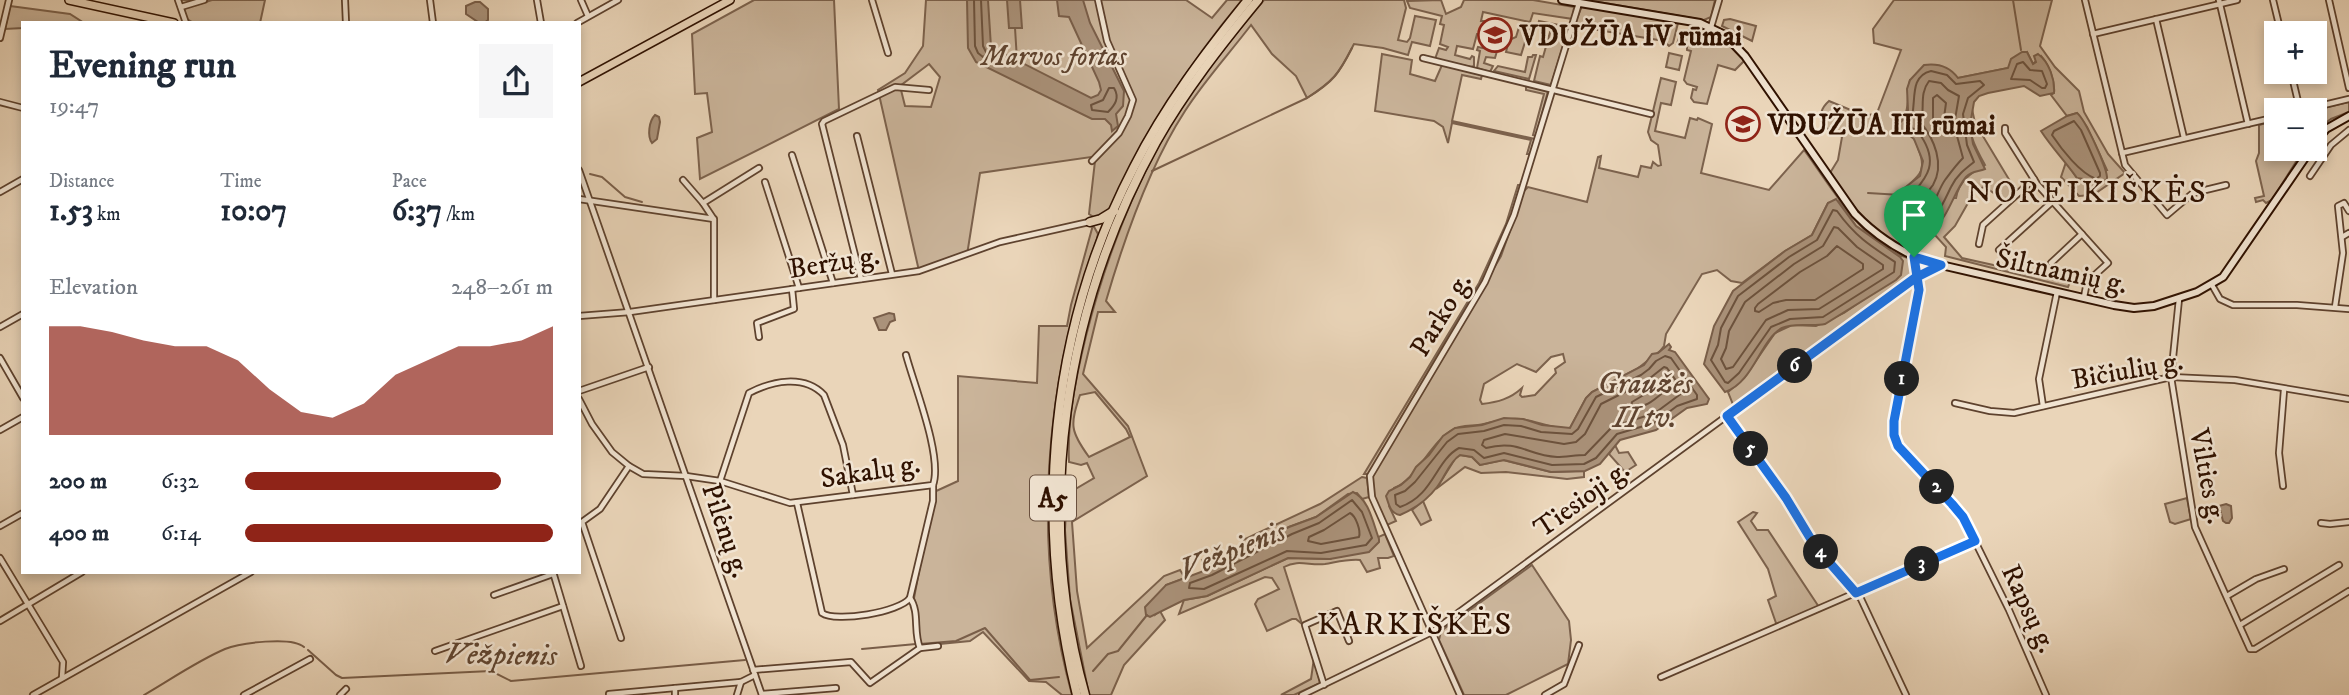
<!DOCTYPE html>
<meta charset="utf-8">
<style>
body{margin:0;font-family:"IM FELL DW Pica",serif;background:#f6f6f7;color:#1f2937;height:100vh;display:flex;flex-direction:column;font-size:26px;white-space:nowrap}
*{box-sizing:border-box;margin:0}
p{font-size:23px;color:#747a83}
.icon{flex:none;width:38px;height:38px;fill:none;stroke:currentColor;stroke-width:2;stroke-linecap:round;stroke-linejoin:round}
.map{position:relative;flex:1;overflow:hidden}
.side{position:absolute;left:21px;top:21px;width:560px;height:553px;display:flex;flex-direction:column;background:#fff;border-radius:0px;box-shadow:0 4px 10px #0003}
.side>*{flex:none}
.buttons{position:absolute;left:2264px;top:21px;display:grid;gap:14px}
.buttons a{display:grid;place-items:center;width:63px;height:63px;border-radius:0px;background:#fff;box-shadow:0 4px 10px #0003;font-size:35px}
.pin{position:absolute;display:grid;place-items:center;width:60px;height:60px;color:#fff;margin:-72px -30px;border-radius:50% 50% 50% 0;rotate:-45deg;box-shadow:0 0 7px #0007}
.pin .icon{rotate:45deg}
.km{position:absolute;width:35px;height:35px;margin:-18px;border-radius:50%;background:#222;color:#fff;font-size:19px;line-height:35px;text-align:center}
.round{display:grid;place-items:center;flex:none;width:74px;height:74px;border-radius:0px;background:#f6f6f7}
.headline{display:flex;align-items:center;justify-content:space-between;height:119px;padding:0 28px}
h1{font-size:38px;font-weight:700;line-height:52px}
.figures{display:grid;grid-template-columns:repeat(3,1fr);gap:10px;height:119px;padding:7px 28px}
.figures div{display:grid;align-content:center}
.figures b{font-size:30px;font-weight:700}
.figures small{font-size:19px;font-weight:400}
.figures p{font-size:19px}
.chart{height:196px;padding:14px 28px}
.chart p{display:flex;justify-content:space-between}
.chart svg{width:100%;height:126px;margin-top:7px;fill:#8f2418;opacity:.7}
ul{padding:0 28px;list-style:none;font-size:23px}
li{display:grid;grid-template-columns:112px 84px 1fr;align-items:center;height:52px}
li i{height:18px;border-radius:9px;background:#8f2418}
.map>svg:first-child{display:block}
.green{fill:#cab49a;stroke:#7c624d;stroke-width:2;fill-rule:evenodd}
.water{fill:#aa927a;stroke:#795e49;stroke-width:2}
.lines{fill:none;stroke-linecap:round;stroke-linejoin:round}
.shore{stroke:#6c523d;stroke-width:2}
.stream{stroke:#795e49;stroke-width:2}
.minor-casing{stroke:#5e422e;stroke-width:8}
.secondary-casing{stroke:#2f1100;stroke-width:10}
.primary-casing{stroke:#2f1100;stroke-width:10}
.trunk-casing{stroke:#2f1100;stroke-width:11}
.minor{stroke:#f1e4d2;stroke-width:4.5}
.secondary{stroke:#f1e4d2;stroke-width:6}
.primary{stroke:#ead5b9;stroke-width:7}
.trunk{stroke:#ead5b9;stroke-width:8}
.route-casing{stroke:#fff;stroke-width:14}
.route{stroke:#1a73e8;stroke-width:9}
.labels{text-anchor:middle;stroke-width:5;stroke-linejoin:round;paint-order:stroke}
.shield{fill:#f1e4d2;stroke:#69503f;stroke-width:2}
.shield-label{font-size:26px;font-weight:bold;fill:#2f1100}
.poi-label{font-size:28px;font-weight:bold;fill:#2f1100;stroke:#f1e4d2;text-anchor:start}
.park-label{font-size:28px;font-style:italic;fill:#5e422e;stroke:#f1e4d2}
.street-label{font-size:28px;fill:#2f1100;stroke:#f1e4d2}
.water-label{font-size:30px;font-style:italic;fill:#604531;stroke:#f1e4d2}
.quarter-label{font-size:32px;letter-spacing:2px;fill:#2f1100;stroke:#f1e4d2}
</style>
<div class="map">
<svg width="2349" height="695" viewBox="0 0 2349 695">
<rect width="100%" height="100%" fill="#ead5b9"/>
<filter id="stains"><feTurbulence type="fractalNoise" baseFrequency=".00286" numOctaves="4"/><feColorMatrix values="0 0 0 0 .2 0 0 0 0 .09 0 0 0 0 .02 0 0 0 .5 -.17"/></filter>
<radialGradient id="worn" r=".72"><stop offset=".6" stop-color="#630" stop-opacity="0"/><stop offset="1" stop-color="#630" stop-opacity=".3"/></radialGradient>
<g class="green">
<path d="M180 0H197L199 4 212 0H265L260 23 192 22 187 19Z"/>
<path d="M754 0H834L839 109 700 179 697 138 712 132 707 93 695 94 692 34Z"/>
<path d="M926 0H1186L1212 18 1227 0H1242C1186 67 1146 131 1109 210L1104 215 1095 218 1089 214 1095 161 1091 157 980 173 967 255 919 271 878 90 905 73 923 46ZM929 64 940 77 931 107 905 106 900 86Z"/>
<path d="M1264 0H1404L1406 8 1398 40 1407 42 1410 38 1415 16 1436 20 1430 46 1412 42 1408 55 1383 48 1354 44C1339 73 1336 80 1307 98L1296 76 1272 54 1251 25C1229 54 1204 81 1185 111 1150 165 1124 239 1106 301L1115 312H1098L1083 374 1128 426 1147 476 1072 522 1077 591 1087 648 1164 576 1180 570 1185 578 1166 585 1156 614 1160 611 1165 620 1124 665 1111 695H1089L1070 599 1065 530 1067 494 1094 478 1087 463 1081 465 1069 462C1067 420 1076 377 1086 336 1105 261 1134 185 1174 119 1200 76 1232 38 1264 0ZM1095 392 1126 429 1130 437 1089 457C1070 431 1070 425 1080 395Z"/>
<path d="M1441 0 1446 14 1461 7 1464 0H1533L1574 7 1573 19 1533 13 1530 22 1483 12 1481 21H1485L1482 34H1477L1473 49 1457 46 1455 55 1470 59 1472 56 1474 57V66L1471 67 1435 59 1439 48 1446 50 1448 47 1440 44 1444 25 1440 24 1442 16 1410 8 1407 1Z"/>
<path d="M1587 0H1715L1711 17 1704 20Z"/>
<path d="M1894 0H2052L2040 46 2055 67 2079 91 2084 112 2108 154 2125 173 2093 195 2079 196 2061 177 2066 162 2077 178 2107 170 2087 127 2077 113 2067 116 2051 95 2054 93C2055 80 2049 65 2041 56L2033 64 2027 52 2008 68 1958 78 1910 80C1905 97 1913 114 1896 124L1895 131C1900 134 1906 133 1911 136 1916 139 1917 145 1919 151 1931 181 1904 178 1901 199L1956 198C1959 181 1971 173 1985 165 1975 147 1965 129 1972 109L1975 123 2016 191 2005 201 1985 187 1976 189 1955 226 1944 237 1962 258 2070 282 2068 287 1945 256 1946 247 1935 235 1926 241 1920 240 1914 253C1874 234 1854 210 1830 173L1838 160 1842 137 1823 126C1819 115 1821 108 1829 101L1865 116 1877 113 1901 50 1874 43 1873 29Z"/>
<path d="M10 6 70 14 84 23H23V28L5 29Z"/>
<path d="M1582 6 1678 23 1673 43 1669 46 1664 41 1580 27 1575 29 1574 26Z"/>
<path d="M1730 19 1756 26 1752 41 1722 26 1724 20Z"/>
<path d="M1539 21 1569 27 1551 85 1534 81 1540 56 1543 57 1551 29 1538 25Z"/>
<path d="M1520 24 1530 26 1521 55 1506 52 1509 40 1516 37Z"/>
<path d="M1692 27C1715 27 1732 43 1744 61L1735 70 1718 65 1707 104 1694 102 1691 98 1693 89 1696 90 1697 87 1687 84 1684 80 1691 51 1687 50V46L1677 44 1681 31 1687 32Z"/>
<path d="M1478 47 1497 51 1495 58 1486 57 1484 63 1493 66 1490 72 1477 68 1480 51 1477 50Z"/>
<path d="M1669 53 1682 56 1679 70 1666 67Z"/>
<path d="M1382 54 1412 60 1410 74 1435 81 1442 65 1482 75 1481 79 1462 75 1452 121 1535 139 1530 154H1527L1531 140 1452 123 1448 143 1443 127 1434 121 1375 111Z"/>
<path d="M1533 55H1536L1529 79 1494 71 1498 66 1525 72 1528 57H1532Z"/>
<path d="M1661 78 1676 82 1671 105 1661 103 1655 131 1685 138 1690 118 1697 120 1698 118 1712 124 1701 173 1769 190 1804 150C1831 186 1863 245 1908 258L1912 270 1909 278 1734 407 1728 392 1744 378 1775 333 1792 325 1816 326 1844 313 1870 295 1900 257 1856 226 1839 201 1828 203 1812 235 1785 251 1742 283 1731 281 1717 270 1702 274 1666 334 1664 346 1660 351 1637 369 1592 392 1586 398 1570 428C1553 430 1538 421 1521 419 1504 417 1494 423 1478 425 1469 426 1460 425 1452 430 1431 442 1415 481 1394 488L1389 506 1396 521 1387 525C1380 509 1368 491 1374 472L1501 256 1524 191 1528 187 1587 202 1598 157 1601 156 1599 168 1638 177 1641 166 1651 168 1653 162 1658 166 1661 165 1658 145 1651 140 1648 132ZM1563 354 1565 362 1555 369 1556 373 1535 395 1522 397 1520 395 1522 388C1510 399 1498 402 1482 404L1480 400 1484 384 1517 364 1536 372 1551 357Z"/>
<path d="M1526 85 1548 91 1536 136 1533 135 1544 94 1526 90Z"/>
<path d="M2349 102V112L2331 119 2315 131V110Z"/>
<path d="M2277 120V149H2304L2272 200 2266 203 2263 200 2256 202 2255 198 2264 196 2256 161 2259 153V125Z"/>
<path d="M1518 185H1521L1503 239 1488 270 1368 474H1364L1479 283 1506 224Z"/>
<path d="M1093 225 1098 234 1097 239C1044 382 1031 547 1072 695H1062L1046 682 1029 681 983 632 970 641 920 646 914 598 934 492 958 481V376L1037 383 1039 326H1067L1071 305Z"/>
<path d="M1615 445 1619 453 1628 452 1636 465 1625 472 1609 454Z"/>
<path d="M1460 455 1472 457 1480 465 1503 460 1551 472 1584 471V477L1567 479 1506 472 1481 473 1465 467 1436 489 1455 459Z"/>
<path d="M1362 477 1367 478 1369 497 1362 499 1357 493 1348 494 1316 517 1289 527 1204 571 1202 560 1238 548 1243 540 1320 504Z"/>
<path d="M2187 498 2191 519 2175 524 2170 522 2165 504Z"/>
<path d="M1423 501 1431 520 1421 525 1412 510Z"/>
<path d="M1753 512 1757 513 1751 521 1757 530H1768L1819 607 1777 626 1768 600 1776 596 1768 569 1738 522Z"/>
<path d="M1385 534 1394 556 1388 558H1378L1380 568 1367 572 1360 560C1347 559 1337 562 1325 564 1310 566 1298 559 1284 567L1302 624 1296 619H1292L1267 631 1255 604 1258 599 1279 589 1272 578 1265 577 1179 614 1184 600 1207 596 1288 558 1330 559Z"/>
<path d="M1532 565 1569 621 1571 640 1568 664 1506 695H1464L1439 640 1441 631Z"/>
<path d="M1314 658 1320 683 1294 695H1281L1311 679Z"/>
</g>
<g class="water">
<path d="M967 0H988L991 47 1091 98 1098 95 1101 90 1099 82 1069 17 1059 16 1057 0H1083L1090 23 1124 91 1123 106 1116 114 1118 126 1112 131 1111 125 1105 119H1092L976 62 968 48Z"/>
<path d="M1007 0H1020L1022 28H1009Z"/>
<path d="M475 2H480L488 9V20L484 23 478 22 466 14V6Z"/>
<path d="M2022 52H2027L2033 64 2036 62 2034 56 2038 54C2049 62 2055 79 2054 93L2040 96 2024 86 1988 93 1979 96 1974 102 1970 125 1973 144 1985 169C1979 172 1972 170 1966 177 1947 200 1943 253 1899 221L1896 208 1903 189 1920 176 1923 161 1914 139 1909 135 1900 134 1894 128 1906 117 1908 110 1907 89 1910 80 1924 65C1938 63 1950 67 1958 78L2008 68 2011 59Z"/>
<path d="M2077 113C2085 119 2108 169 2107 179L2095 187H2090L2083 179 2077 178C2065 161 2052 148 2041 131L2067 116Z"/>
<path d="M655 115 659 117 660 122 657 139 652 143C647 136 649 121 655 115Z"/>
<path d="M1836 199 1856 226 1900 257 1903 261 1901 275 1896 280 1825 324C1811 327 1795 322 1782 328 1760 340 1754 382 1725 392L1704 364 1714 326 1733 291 1785 251 1812 235 1828 203Z"/>
<path d="M889 313 894 314 895 320 890 322 886 330H879L874 318Z"/>
<path d="M1669 344 1671 347 1669 350 1675 352 1709 399 1707 404 1687 408 1656 430 1620 440 1600 464 1585 471 1551 472 1504 460 1480 465 1472 457 1460 455C1449 462 1445 477 1437 487 1428 499 1414 509 1400 515 1390 513 1389 505 1386 496L1389 491 1401 485 1410 477 1416 467 1429 455 1443 436 1455 428 1482 425 1504 418 1523 419 1542 425 1570 428 1586 398 1592 392 1644 365 1652 354 1658 353Z"/>
<path d="M1353 492C1369 499 1373 523 1379 539V542L1369 552 1330 559 1288 558 1207 596 1184 600 1150 617 1146 615 1145 607 1166 585 1209 569 1289 527 1316 517Z"/>
<path d="M2226 504 2231 506 2232 518 2229 523H2226L2223 521 2219 506Z"/>
</g>
<g class="lines">
<g class="shore">
<path d="M974 0 975 46 978 53 983 57 987 54 983 46 981 0"/>
<path d="M2023 62 2030 70 2042 71 2047 84 2045 88H2042L2030 80 2011 79 2017 64Z"/>
<path d="M1931 71 1947 75 1956 84 1980 81 1984 85 1968 98 1963 114 1967 145 1974 162C1965 169 1956 176 1951 187 1943 203 1938 220 1918 224L1905 217C1895 192 1951 181 1921 136 1918 132 1912 128 1909 125 1919 108 1906 77 1931 71Z"/>
<path d="M1929 81 1941 83 1948 90 1959 96 1954 125 1963 158C1956 165 1951 172 1945 180 1936 193 1936 208 1919 215L1914 211C1920 194 1925 197 1933 185 1945 164 1934 139 1921 123 1925 108 1919 94 1929 81Z"/>
<path d="M1109 88H1114C1120 98 1115 105 1108 112L1092 110 1091 105 1103 100Z"/>
<path d="M1937 95 1946 103 1943 125 1940 127 1933 120V98Z"/>
<path d="M2074 121 2081 130 2100 173V176L2096 179C2080 173 2062 150 2052 135L2054 131Z"/>
<path d="M1833 210 1837 211C1855 236 1869 245 1895 262L1894 272 1823 317 1790 319 1771 327 1739 373 1728 383 1725 382 1711 360 1718 345 1721 328 1738 296 1789 257 1817 240Z"/>
<path d="M1834 227 1838 228 1857 247 1883 265V269L1819 309 1788 310 1766 320 1733 367 1726 369 1721 359 1726 348 1729 331 1745 302 1794 264 1823 246Z"/>
<path d="M1837 246 1863 264V269L1815 300H1786L1773 303 1759 312 1755 311V308L1758 304 1800 272 1827 256Z"/>
<path d="M1665 356 1671 358 1697 395V399L1677 406 1654 423 1617 434 1596 458 1584 464 1552 465 1504 453 1484 458 1474 450 1459 448C1435 461 1434 495 1400 507L1396 504 1395 495 1405 491 1415 482 1447 442 1458 434 1484 431 1504 425 1521 426 1541 432 1572 434 1578 429 1596 397 1641 375 1649 369 1656 361Z"/>
<path d="M1664 367 1667 368 1682 389V393L1655 413 1612 427 1585 455C1576 455 1566 457 1557 457 1528 456 1519 439 1486 448L1482 445 1484 440 1505 434 1564 444 1576 442 1585 434 1601 404 1645 382Z"/>
<path d="M1662 384 1666 385 1667 389C1656 398 1646 409 1631 407L1632 402Z"/>
<path d="M1352 500 1362 512 1372 538 1366 545 1321 553 1287 551 1204 589 1189 588 1190 583 1212 575 1292 534 1319 523Z"/>
<path d="M1350 513C1356 516 1361 531 1359 537L1321 544 1308 541 1309 537 1324 530Z"/>
</g>
<g class="stream">
<path d="M2013 0 2021 50"/>
<path d="M1015 28 1017 60"/>
<path d="M1152 171 1307 98C1332 82 1339 74 1352 48"/>
<path d="M590 174 602 177 625 197 642 202"/>
<path d="M1868 193 1901 195"/>
<path d="M920 644 956 641 985 628 1030 680 1059 677"/>
<path d="M862 649 916 644"/>
<path d="M308 650 336 675 342 678 491 671 511 681 745 660"/>
<path d="M1093 671 1108 654 1118 651 1147 615"/>
<path d="M144 695C170 680 197 661 225 649 239 643 292 636 304 647"/>
</g>
<g class="minor-casing">
<g id="minor">
<path d="M178 0 186 23"/>
<path d="M345 0 346 23"/>
<path d="M430 0 433 23"/>
<path d="M537 0 541 23"/>
<path d="M581 0 588 16"/>
<path d="M872 0 888 53"/>
<path d="M2085 0 2125 165 2167 215 2193 193 2226 185"/>
<path d="M2219 0 2248 124"/>
<path d="M2273 0 2281 33"/>
<path d="M2329 0 2349 88"/>
<path d="M181 7 204 0"/>
<path d="M2156 19 2184 138"/>
<path d="M577 23 618 0"/>
<path d="M1711 27 1719 0"/>
<path d="M2093 34 2237 0"/>
<path d="M0 38 9 0"/>
<path d="M1423 58 1651 114"/>
<path d="M2291 72 2300 110"/>
<path d="M0 102 23 108"/>
<path d="M2303 110 2349 99"/>
<path d="M2005 128V133L2037 184 2108 263 2087 282 2084 297"/>
<path d="M857 136 892 274"/>
<path d="M2122 153 2277 117"/>
<path d="M792 155 833 283"/>
<path d="M1092 161 1119 133 1128 116 1133 100 1107 41 1098 0"/>
<path d="M579 170 762 695"/>
<path d="M2310 176 2331 145 2349 130"/>
<path d="M683 180 703 203"/>
<path d="M765 182 799 288"/>
<path d="M0 192 23 179"/>
<path d="M579 199 714 219V300"/>
<path d="M713 218 703 203 759 168"/>
<path d="M2342 237 2349 233"/>
<path d="M1979 244 1983 225 2034 179"/>
<path d="M1999 250 2053 201"/>
<path d="M1914 257 1919 290 1894 421V435L1898 446 1963 517 2009 610 2046 695"/>
<path d="M2051 263 2082 234"/>
<path d="M861 279 822 124 824 121 895 87 929 90"/>
<path d="M2212 285 2220 299 2233 305H2297L2349 309"/>
<path d="M2179 299 2171 377 2195 527 2250 649H2255L2349 591"/>
<path d="M2335 307 2343 253 2338 206 2344 203 2349 211"/>
<path d="M579 316 630 312 919 271 1000 242 1089 222"/>
<path d="M0 327 23 314"/>
<path d="M759 337 757 323 794 309 792 289"/>
<path d="M0 358 23 398"/>
<path d="M579 391 649 367"/>
<path d="M579 399 592 424 612 452 629 466 643 474 686 476 720 481 790 503 925 486 933 485C943 457 914 385 906 355"/>
<path d="M1955 403 1990 411 2014 413 2171 377 2235 380 2349 399"/>
<path d="M2043 406 2039 379 2057 292"/>
<path d="M1727 416 1786 498 1815 546 1843 575 1861 599 1906 695"/>
<path d="M0 430 23 417"/>
<path d="M720 481 749 393C772 381 804 374 824 395L843 445 853 495"/>
<path d="M2283 486 2279 453 2284 390"/>
<path d="M797 503 822 613C836 623 900 612 910 598L933 501V485"/>
<path d="M2321 523 2330 524 2349 522"/>
<path d="M0 526 23 513"/>
<path d="M0 558 63 662 62 678"/>
<path d="M553 572 581 666"/>
<path d="M494 595 553 574"/>
<path d="M2227 596 2256 579 2284 569"/>
<path d="M910 598C920 612 913 632 920 648"/>
<path d="M0 621 82 572"/>
<path d="M2240 625 2339 565"/>
<path d="M621 638 582 522 600 509 629 466"/>
<path d="M435 651 563 606"/>
<path d="M753 670 851 662 870 683 920 648 938 646"/>
<path d="M1661 677 1975 541"/>
<path d="M1324 685 1305 625 1337 611 1349 641"/>
<path d="M675 688V695"/>
<path d="M609 694 741 682"/>
<path d="M762 694 836 688"/>
<path d="M33 695 251 572"/>
<path d="M244 695 310 659"/>
<path d="M340 695 346 689"/>
<path d="M737 695 741 682 755 675"/>
<path d="M1302 695 1432 632 1915 278 1941 265"/>
<path d="M1460 695 1372 497 1370 476 1485 282 1514 215 1579 3"/>
<path d="M1545 695 1564 684 1579 645"/>
</g>
</g>
<g class="secondary-casing">
<g id="secondary">
<path d="M1562 0 1700 23 1725 35 1745 56 1855 214C1876 236 1899 251 1928 262L2114 305 2134 308 2154 306 2197 292 2223 277 2311 149"/>
<path d="M2315 142 2326 129 2349 116"/>
</g>
</g>
<g class="primary-casing">
<g id="primary">
<path d="M69 0 174 23"/>
<path d="M579 82 730 0"/>
</g>
</g>
<g class="trunk-casing">
<g id="trunk">
<path d="M1090 222 1101 219 1114 211"/>
<path d="M1077 695C1033 519 1050 328 1134 167 1165 106 1205 53 1248 0"/>
<path d="M1085 695C1033 511 1064 308 1156 142 1185 91 1221 45 1258 0"/>
</g>
</g>
<use href="#minor" class="minor"/>
<use href="#secondary" class="secondary"/>
<use href="#primary" class="primary"/>
<use href="#trunk" class="trunk"/>
</g>
<g class="lines">
<g class="route-casing">
<path id="route" d="M1914 257 1919 290 1894 421V435L1898 446 1952 504 1963 517 1975 541 1856 593 1815 546 1786 498 1727 416 1915 278 1941 265 1914 257"/>
</g>
<use href="#route" class="route"/>
</g>
<defs>
<g id="university-ring" transform="scale(1.75)"><circle r="9.5" fill="#f1e4d2" stroke="#8f2418" stroke-width="1.5"/><path d="M0-5L7-2L0 1L-7-2ZM-4 1L0 2.5L4 1V4Q0 6-4 4Z" fill="#8f2418"/></g>
</defs>
<g fill-rule="evenodd">
<use href="#university-ring" x="1495" y="35"/>
<use href="#university-ring" x="1743" y="124"/>
</g>
<g class="labels">
<rect class="shield" x="1030" y="475.5" width="46" height="45" rx="5"/>
<g class="shield-label">
<text x="1053" y="507">A5</text>
</g>
<g class="poi-label">
<text x="1520" y="45">VDUŽŪA IV rūmai</text>
<text x="1768" y="134">VDUŽŪA III rūmai</text>
</g>
<g class="park-label">
<text x="1054" y="65">Marvos fortas</text>
</g>
<g class="street-label">
<text transform="translate(834 261) rotate(-9)" y="10">Beržų g.</text>
<text transform="translate(2062 270) rotate(12)" y="10">Šiltnamių g.</text>
<text transform="translate(1440 314) rotate(-59)" y="10">Parko g.</text>
<text transform="translate(2127 369) rotate(-10)" y="10">Bičiulių g.</text>
<text transform="translate(870 470) rotate(-9)" y="10">Sakalų g.</text>
<text transform="translate(2209 476) rotate(79)" y="10">Vilties g.</text>
<text transform="translate(1581 498) rotate(-36)" y="10">Tiesioji g.</text>
<text transform="translate(727 530) rotate(71)" y="10">Pilėnų g.</text>
<text transform="translate(2030 608) rotate(65)" y="10">Rapsų g.</text>
</g>
<g class="water-label">
<text x="1645" y="393">Graužės<tspan x="1645" dy="34">II tv.</tspan></text>
<text transform="translate(1232 550) rotate(-22)" y="10">Vėžpienis</text>
<text transform="translate(501 654) rotate(1)" y="10">Vėžpienis</text>
</g>
<g class="quarter-label">
<text x="2087" y="202">NOREIKIŠKĖS</text>
<text x="1415" y="634">KARKIŠKĖS</text>
</g>
</g>
<rect width="100%" height="100%" filter="url(#stains)"/>
<rect width="100%" height="100%" fill="url(#worn)"/>
</svg>
<div class="buttons">
<a>+</a>
<a>−</a>
</div>
<div class="pin" style="left:1914px;top:257px;background:#1e9e55"><svg class="icon" aria-label="arrive" viewBox="0 0 24 24"><path d="M6 21V4h12l-3 4 3 4H6"/></svg></div>
<b class="km" style="left:1902px;top:379px">1</b>
<b class="km" style="left:1937px;top:487px">2</b>
<b class="km" style="left:1922px;top:564px">3</b>
<b class="km" style="left:1821px;top:552px">4</b>
<b class="km" style="left:1751px;top:449px">5</b>
<b class="km" style="left:1795px;top:366px">6</b>
<section class="side">
<div class="headline"><div><h1>Evening run</h1><p>19:47</p></div><a class="round"><svg class="icon" aria-label="share" viewBox="0 0 24 24"><path d="M12 15V3M7 8l5-5 5 5M5 13v7h14v-7"/></svg></a></div>
<div class="figures">
<div><p>Distance</p><b>1.53<small> km</small></b></div>
<div><p>Time</p><b>10:07</b></div>
<div><p>Pace</p><b>6:37<small> /km</small></b></div>
</div>
<div class="chart"><p><span>Elevation</span>248–261 m</p>
<svg viewBox="0 0 160 44" preserveAspectRatio="none"><path d="M0 44V6L10 6L20 8L30 11L40 13L50 13L60 18L70 28L80 36L90 38L100 33L110 23L120 18L130 13L140 13L150 11L160 6V44z"/></svg>
</div>
<ul>
<li><b>200 m</b>6:32<i style="width:83%"></i></li>
<li><b>400 m</b>6:14<i style="width:100%"></i></li>
</ul>
</section>
</div>
